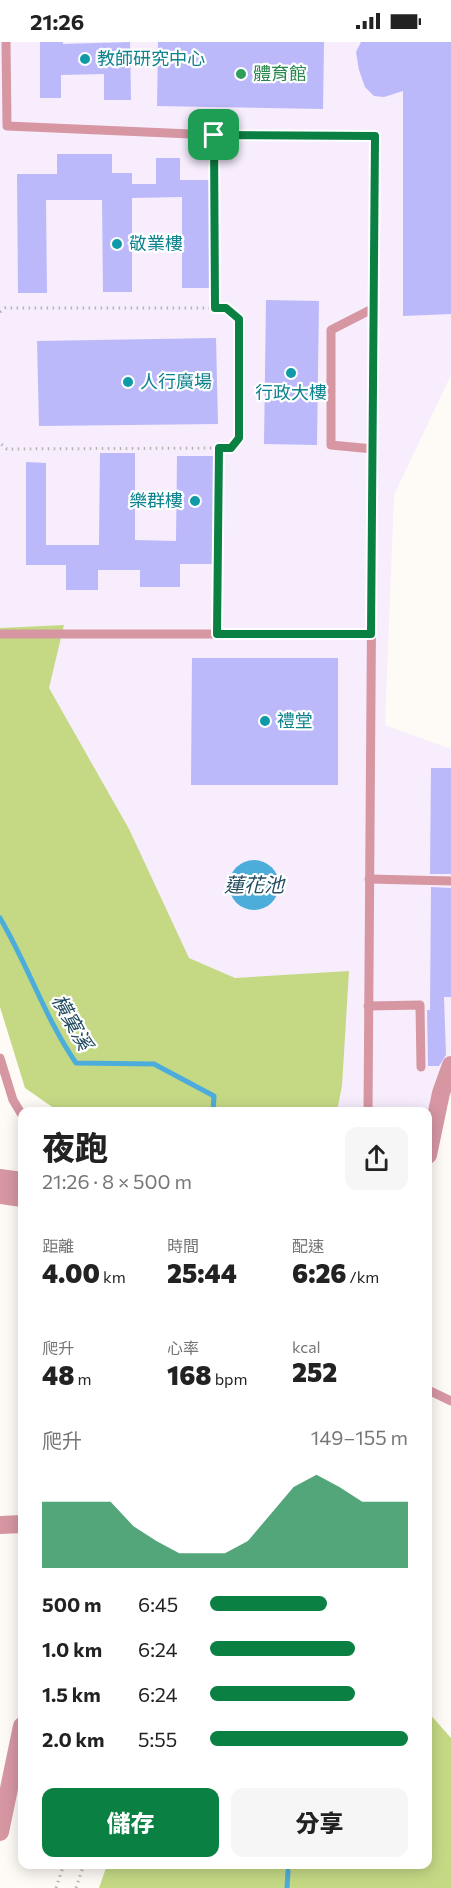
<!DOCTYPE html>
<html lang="zh-TW">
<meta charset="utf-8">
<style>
body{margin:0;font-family:Commissioner,"Noto Sans TC",sans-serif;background:#f6f6f6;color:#222;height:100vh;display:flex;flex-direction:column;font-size:22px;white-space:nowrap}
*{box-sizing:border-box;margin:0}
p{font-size:20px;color:#767676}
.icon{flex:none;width:33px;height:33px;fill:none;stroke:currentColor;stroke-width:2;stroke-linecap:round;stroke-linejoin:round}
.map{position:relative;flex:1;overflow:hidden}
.sheet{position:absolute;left:18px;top:1065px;width:414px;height:762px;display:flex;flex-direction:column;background:#fff;border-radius:12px;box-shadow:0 3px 15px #0003}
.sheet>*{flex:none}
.pin{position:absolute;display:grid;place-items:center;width:51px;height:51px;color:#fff;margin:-26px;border-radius:12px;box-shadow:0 3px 9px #0006}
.round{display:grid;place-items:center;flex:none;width:63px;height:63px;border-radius:12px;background:#f6f6f6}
.headline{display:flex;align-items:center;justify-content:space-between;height:102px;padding:0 24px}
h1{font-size:33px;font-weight:800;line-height:45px}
.stats{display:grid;grid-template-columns:repeat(3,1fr);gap:9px;height:102px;padding:6px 24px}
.stats div{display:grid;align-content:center}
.stats b{font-size:26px;font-weight:800}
.stats small{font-size:16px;font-weight:400}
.stats p{font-size:16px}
.chart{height:168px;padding:12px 24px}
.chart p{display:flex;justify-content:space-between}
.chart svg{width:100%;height:108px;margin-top:6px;fill:#0b8043;opacity:.7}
.action{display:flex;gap:12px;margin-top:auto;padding:12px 24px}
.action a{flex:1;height:69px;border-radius:12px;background:#0b8043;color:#fff;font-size:24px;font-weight:800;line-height:69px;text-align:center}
.action a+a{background:#f6f6f6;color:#222}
ul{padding:0 24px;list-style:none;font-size:20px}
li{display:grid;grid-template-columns:96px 72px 1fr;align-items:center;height:45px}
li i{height:15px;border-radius:8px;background:#0b8043}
.status{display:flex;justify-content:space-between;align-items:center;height:42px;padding:0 30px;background:#fff;direction:ltr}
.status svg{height:16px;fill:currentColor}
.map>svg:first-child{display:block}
.education{fill:#f7edfd}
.green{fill:#c5d985}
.water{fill:#4dadda}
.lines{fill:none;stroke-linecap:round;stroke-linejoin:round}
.stream{stroke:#4dadda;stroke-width:5}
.building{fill:#bbb9f9}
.path{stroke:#b8b5b0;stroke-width:3;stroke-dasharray:1.5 4.5;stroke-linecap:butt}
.lane{stroke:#d697a3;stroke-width:9}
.street{stroke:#d697a3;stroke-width:18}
.route-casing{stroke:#fff;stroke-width:12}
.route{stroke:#0b8043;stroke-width:8}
.culture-dot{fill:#0f9aa8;stroke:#fff;stroke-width:2}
.leisure-dot{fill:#2e9e5b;stroke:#fff;stroke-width:2}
.labels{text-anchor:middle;stroke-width:4.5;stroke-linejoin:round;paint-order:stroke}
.culture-label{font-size:18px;fill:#0d838f;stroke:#fff;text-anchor:start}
.leisure-label{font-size:18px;fill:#27864d;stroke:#fff;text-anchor:start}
.water-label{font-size:20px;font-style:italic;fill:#244c60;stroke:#fff}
</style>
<div class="status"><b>21:26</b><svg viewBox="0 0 49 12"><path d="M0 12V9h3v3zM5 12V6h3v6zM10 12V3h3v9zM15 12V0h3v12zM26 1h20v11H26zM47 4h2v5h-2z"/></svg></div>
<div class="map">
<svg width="451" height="1846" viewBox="0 0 451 1846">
<rect width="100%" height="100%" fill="#fefbf6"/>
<path class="education" d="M0 0H451V333L394 453 385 683 451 707V1010L437 1051 428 1087V1070L228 1069 0 735Z"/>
<g class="green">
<path d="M64 583 49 646 129 787 189 916 235 936 349 929 342 1044 337 1069H58L25 1046 0 965V586Z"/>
<path d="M428 1670 451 1696V1846H99L107 1823 428 1822Z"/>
</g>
<circle class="water" cx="254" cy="843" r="25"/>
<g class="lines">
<g class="stream">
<path d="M0 876C28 923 45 976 76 1021L154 1022 214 1054 213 1070"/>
<path d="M287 1846 288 1829"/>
</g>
</g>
<g class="building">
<path d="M40 0H63V2L130 0 131 58H104V32L61 33V56H40Z"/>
<path d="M158 0H324L323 67 157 64Z"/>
<path d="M361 0H451V272L403 274V49L384 55 374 54 365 45 359 28 356 10Z"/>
<path d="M57 112H112V131H132V142H156V116H180V138H210L211 246H182V155L132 156V250H103L102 158H46L47 251H18L17 132H57Z"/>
<path d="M266 258 319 259 317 403 264 402Z"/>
<path d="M216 296 218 382 39 384 37 299Z"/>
<path d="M100 411H135V498L176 499 177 414H213V522H180V545H140V528H98V548H66V523H26V420L46 421V503H99Z"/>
<path d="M192 616H338V743H191Z"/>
<path d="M431 726H451V832H430Z"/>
<path d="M431 845 451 846V955H444L446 1013 439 1024H428L427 968H430Z"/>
</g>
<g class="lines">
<g class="path">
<path d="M215 106V266"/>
<path d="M0 270 5 266H226L239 277V396L231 406 7 407 0 401"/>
<path d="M217 578 219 406"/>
<path d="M56 1846 64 1822"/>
<path d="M76 1846 84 1822"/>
</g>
<g class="lane">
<path d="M6 0 7 84 214 93 375 94 368 1070"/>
<path d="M373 407 331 403V288L374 266"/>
<path d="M0 592H371"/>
<path d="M369 837 451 839"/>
<path d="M368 964 420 963 421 1025"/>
<path d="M0 1016 13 1058 22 1073"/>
<path d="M428 1348 451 1359"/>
</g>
<g class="street">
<path d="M428 1113 441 1051 451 1023"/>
<path d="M0 1136 22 1139"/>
<path d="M0 1153 22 1156"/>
<path d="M0 1483 22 1482"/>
<path d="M0 1790 22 1684"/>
</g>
</g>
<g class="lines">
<g class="route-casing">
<path id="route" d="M214 93 375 94 371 592H217L219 406H231L239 396V277L226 266H215Z"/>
</g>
<use href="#route" class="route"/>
</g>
<g class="culture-dot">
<circle cx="85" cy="17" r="6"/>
<circle cx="117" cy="202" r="6"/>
<circle cx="291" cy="331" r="6"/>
<circle cx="128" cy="340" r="6"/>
<circle cx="195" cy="459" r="6"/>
<circle cx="265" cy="679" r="6"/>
</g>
<circle class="leisure-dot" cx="241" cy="32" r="6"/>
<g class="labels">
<g class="culture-label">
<text x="97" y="23">教師研究中心</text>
<text x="129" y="208">敬業樓</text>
<text x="140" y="346">人行廣場</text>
<text x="291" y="357" text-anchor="middle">行政大樓</text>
<text x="183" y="465" text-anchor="end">樂群樓</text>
<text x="277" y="685">禮堂</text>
</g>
<g class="leisure-label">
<text x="253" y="38">體育館</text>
</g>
<g class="water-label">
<text x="254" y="850">蓮花池</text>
<text transform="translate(72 980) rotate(61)" y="7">橫窠溪</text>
</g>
</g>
</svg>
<div class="pin" style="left:214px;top:93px;background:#1e9e55"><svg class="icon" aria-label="arrive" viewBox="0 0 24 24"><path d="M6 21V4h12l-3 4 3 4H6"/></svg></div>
<section class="sheet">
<div class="headline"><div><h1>夜跑</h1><p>21:26 · 8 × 500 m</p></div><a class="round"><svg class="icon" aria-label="share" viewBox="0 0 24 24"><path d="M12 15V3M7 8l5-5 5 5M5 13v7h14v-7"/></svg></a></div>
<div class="stats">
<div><p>距離</p><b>4.00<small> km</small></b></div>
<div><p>時間</p><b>25:44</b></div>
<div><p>配速</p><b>6:26<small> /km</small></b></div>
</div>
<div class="stats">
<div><p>爬升</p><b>48<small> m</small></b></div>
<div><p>心率</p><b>168<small> bpm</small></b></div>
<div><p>kcal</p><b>252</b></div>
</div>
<div class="chart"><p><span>爬升</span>149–155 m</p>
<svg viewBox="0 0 160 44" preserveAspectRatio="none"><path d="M0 44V17L10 17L20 17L30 17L40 27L50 33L60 38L70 38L80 38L90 33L100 22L110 11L120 6L130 11L140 17L150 17L160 17V44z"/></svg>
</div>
<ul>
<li><b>500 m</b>6:45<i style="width:59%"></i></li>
<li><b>1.0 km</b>6:24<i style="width:73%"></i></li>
<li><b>1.5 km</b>6:24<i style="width:73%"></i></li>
<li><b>2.0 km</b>5:55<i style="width:100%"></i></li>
</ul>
<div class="action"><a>儲存</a><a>分享</a></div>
</section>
</div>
